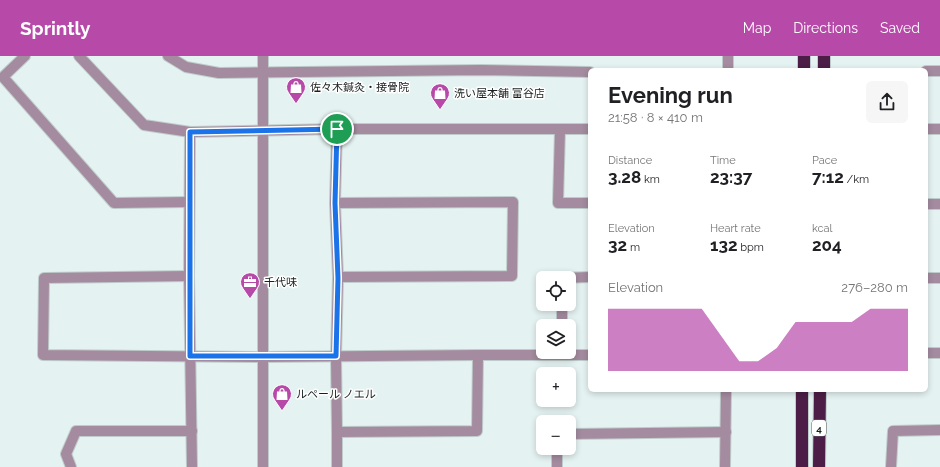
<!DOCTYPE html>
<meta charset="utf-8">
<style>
body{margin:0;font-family:Raleway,"Noto Sans JP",sans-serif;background:#f6f6f6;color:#202124;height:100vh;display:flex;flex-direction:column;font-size:15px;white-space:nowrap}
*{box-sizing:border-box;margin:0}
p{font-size:13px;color:#757577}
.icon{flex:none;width:22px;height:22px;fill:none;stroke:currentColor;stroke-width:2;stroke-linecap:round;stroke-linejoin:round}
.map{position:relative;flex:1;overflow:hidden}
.details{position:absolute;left:588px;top:12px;width:340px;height:324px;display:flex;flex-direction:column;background:#fff;border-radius:6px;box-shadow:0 2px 6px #0003}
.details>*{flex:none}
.fabs{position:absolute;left:536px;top:215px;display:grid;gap:8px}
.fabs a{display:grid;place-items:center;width:40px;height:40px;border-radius:6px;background:#fff;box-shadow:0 2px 6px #0003;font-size:20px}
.pin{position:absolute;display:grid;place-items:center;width:34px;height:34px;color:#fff;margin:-17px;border:2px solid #fff;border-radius:50%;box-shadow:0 1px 4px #0007}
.round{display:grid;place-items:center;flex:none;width:42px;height:42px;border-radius:6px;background:#f6f6f6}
.summary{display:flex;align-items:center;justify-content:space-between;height:68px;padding:0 20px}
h1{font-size:22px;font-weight:700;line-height:30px}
.stats{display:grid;grid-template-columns:repeat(3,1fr);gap:6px;height:68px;padding:4px 20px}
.stats div{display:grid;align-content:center}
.stats b{font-size:17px;font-weight:700}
.stats small{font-size:11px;font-weight:400}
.stats p{font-size:11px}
.chart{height:112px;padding:8px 20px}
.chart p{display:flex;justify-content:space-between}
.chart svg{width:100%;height:72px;margin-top:4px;fill:#b74aa9;opacity:.7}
header{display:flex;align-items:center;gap:24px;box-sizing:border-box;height:56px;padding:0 20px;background:#b74aa9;color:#fff}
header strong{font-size:19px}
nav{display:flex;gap:22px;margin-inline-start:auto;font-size:14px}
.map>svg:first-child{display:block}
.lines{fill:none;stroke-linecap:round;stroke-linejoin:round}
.minor-casing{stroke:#bfcccb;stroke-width:12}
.highway-casing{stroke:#bfcccb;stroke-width:14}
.minor{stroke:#a48b9f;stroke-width:10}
.highway{stroke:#4c1d46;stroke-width:12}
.route-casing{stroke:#fff;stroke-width:8}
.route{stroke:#1a73e8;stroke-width:5}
.labels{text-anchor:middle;stroke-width:3;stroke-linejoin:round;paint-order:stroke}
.shield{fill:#fff;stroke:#5e6262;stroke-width:1}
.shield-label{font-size:10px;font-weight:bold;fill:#191e1e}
.poi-label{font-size:11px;fill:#191e1e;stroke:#fff;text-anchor:start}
</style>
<header>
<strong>Sprintly</strong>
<nav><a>Map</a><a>Directions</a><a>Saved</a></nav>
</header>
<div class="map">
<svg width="940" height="411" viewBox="0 0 940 411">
<rect width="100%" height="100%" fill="#e4f2f1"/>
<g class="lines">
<g class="minor-casing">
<g id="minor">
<path d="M25 0 3 21 114 147 189 146"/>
<path d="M79 0 144 69 190 76 337 73H590"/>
<path d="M168 0 186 11 219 17 481 14 590 16"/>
<path d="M728 14V0"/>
<path d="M926 15H940"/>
<path d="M337 73 335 147 338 221 336 300 337 376 477 375 478 299"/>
<path d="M560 73 558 147H590"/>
<path d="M926 73H940"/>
<path d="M190 76 189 220 192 411"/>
<path d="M335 147 513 146 512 220 338 221"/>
<path d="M926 148H940"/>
<path d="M189 220 44 222 43 299 262 301 478 299H590"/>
<path d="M562 222 590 221"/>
<path d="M926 222H940"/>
<path d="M562 248V270"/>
<path d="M926 297H940"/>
<path d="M337 376V411"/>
<path d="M569 378 726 376"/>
<path d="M557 392V411"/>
<path d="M71 411 66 398 76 375H192"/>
<path d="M263 411V0"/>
<path d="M725 411 726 334"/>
<path d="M891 411 893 375 940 374"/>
</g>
</g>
<g class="highway-casing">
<g id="highway">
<path d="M804 14V0"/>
<path d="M824 14V0"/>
<path d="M802 411V334"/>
<path d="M819 411 820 334"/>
</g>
</g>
<use href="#minor" class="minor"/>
<use href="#highway" class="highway"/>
</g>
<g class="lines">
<g class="route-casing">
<path id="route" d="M337 73 335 147 338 222 336 300H190V76Z"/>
</g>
<use href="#route" class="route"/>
</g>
<defs>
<g id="shop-pin" transform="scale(1)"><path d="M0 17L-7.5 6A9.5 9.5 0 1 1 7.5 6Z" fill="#b74aa9" stroke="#fff"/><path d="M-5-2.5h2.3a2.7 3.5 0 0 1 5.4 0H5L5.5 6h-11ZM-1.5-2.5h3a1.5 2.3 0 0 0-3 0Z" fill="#fff"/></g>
<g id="office-pin" transform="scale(1)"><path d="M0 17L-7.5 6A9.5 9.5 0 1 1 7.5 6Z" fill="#b74aa9" stroke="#fff"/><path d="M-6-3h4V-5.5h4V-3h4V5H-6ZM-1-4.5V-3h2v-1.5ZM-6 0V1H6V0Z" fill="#fff"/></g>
</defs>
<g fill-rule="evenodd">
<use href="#shop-pin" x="296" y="31"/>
<use href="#shop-pin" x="440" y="37"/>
<use href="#office-pin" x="250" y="226"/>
<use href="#shop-pin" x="282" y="338"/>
</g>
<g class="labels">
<rect class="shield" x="812" y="364" width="14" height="16" rx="3"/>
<g class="shield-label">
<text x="819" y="376">4</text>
</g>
<g class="poi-label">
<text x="310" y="35">佐々木鍼灸・接骨院</text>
<text x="454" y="41">洗い屋本舗 富谷店</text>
<text x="264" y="230">千代味</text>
<text x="296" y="342">ルペール ノエル</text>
</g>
</g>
</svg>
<div class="fabs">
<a><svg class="icon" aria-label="locate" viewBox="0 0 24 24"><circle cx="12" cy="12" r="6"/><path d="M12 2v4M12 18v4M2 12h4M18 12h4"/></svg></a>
<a><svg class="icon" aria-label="layers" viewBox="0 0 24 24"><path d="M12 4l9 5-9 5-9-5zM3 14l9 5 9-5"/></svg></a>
<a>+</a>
<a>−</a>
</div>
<div class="pin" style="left:337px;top:73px;background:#1e9e55"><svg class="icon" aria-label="arrive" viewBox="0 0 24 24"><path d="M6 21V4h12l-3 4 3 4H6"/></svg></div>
<section class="details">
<div class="summary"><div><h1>Evening run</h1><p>21:58 · 8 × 410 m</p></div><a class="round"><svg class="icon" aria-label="share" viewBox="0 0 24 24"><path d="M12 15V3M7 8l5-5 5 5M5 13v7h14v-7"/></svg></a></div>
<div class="stats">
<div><p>Distance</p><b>3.28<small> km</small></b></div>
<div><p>Time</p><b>23:37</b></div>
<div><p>Pace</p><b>7:12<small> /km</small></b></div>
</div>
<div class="stats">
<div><p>Elevation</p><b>32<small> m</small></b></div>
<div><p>Heart rate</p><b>132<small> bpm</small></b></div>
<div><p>kcal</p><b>204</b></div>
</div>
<div class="chart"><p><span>Elevation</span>276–280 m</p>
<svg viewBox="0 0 160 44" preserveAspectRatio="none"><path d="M0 44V6L10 6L20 6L30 6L40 6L50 6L60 22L70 38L80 38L90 30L100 14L110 14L120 14L130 14L140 6L150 6L160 6V44z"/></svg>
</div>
</section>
</div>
